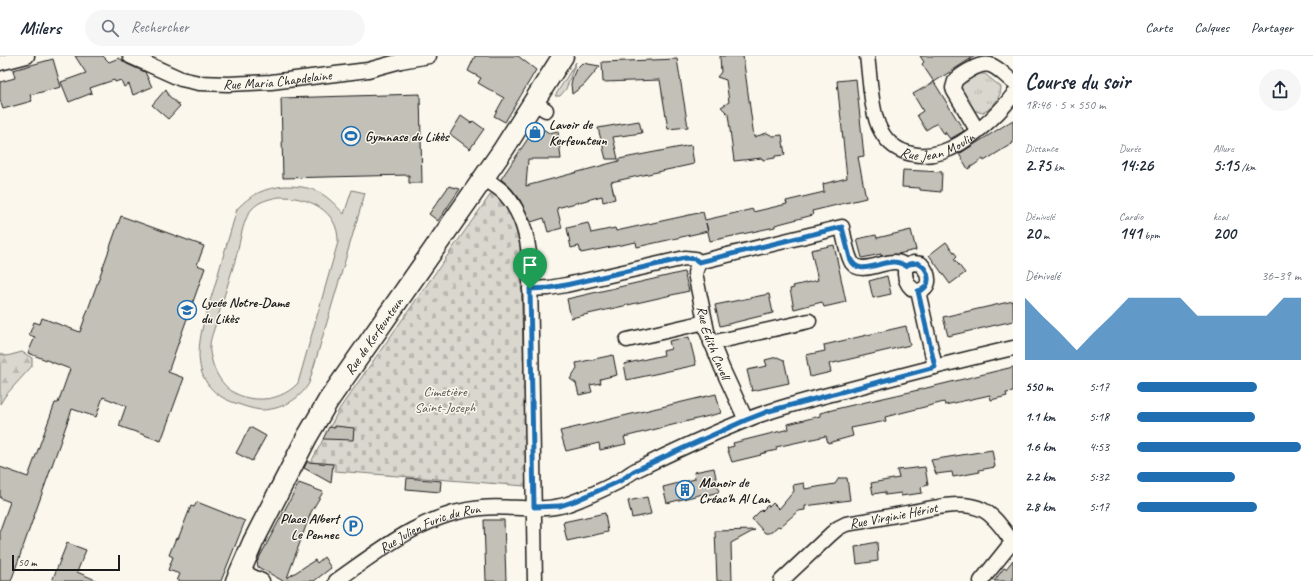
<!DOCTYPE html>
<html lang="fr">
<meta charset="utf-8">
<style>
body{margin:0;font-family:Caveat,sans-serif;background:#f6f6f7;color:#1f2937;height:100vh;display:flex;flex-direction:column;font-size:15px;white-space:nowrap}
*{box-sizing:border-box;margin:0}
p{font-size:13px;color:#747a83}
.icon{flex:none;width:22px;height:22px;fill:none;stroke:currentColor;stroke-width:2;stroke-linecap:round;stroke-linejoin:round}
.map{position:relative;flex:1;overflow:hidden}
.drawer{display:flex;flex-direction:column;background:#fff;width:300px}
.drawer>*{flex:none}
.scale{position:absolute;left:12px;bottom:10px;width:108px;box-sizing:border-box;padding-left:4px;border:2px solid #1c1c1c;border-top:0;font-size:11px;line-height:14px;white-space:nowrap;color:#1c1c1c;-webkit-text-stroke:3px #fbf7ec;paint-order:stroke}
.pin{position:absolute;display:grid;place-items:center;width:34px;height:34px;color:#fff;margin:-41px -17px;border-radius:50% 50% 50% 0;rotate:-45deg;box-shadow:0 0 4px #0007}
.pin .icon{rotate:45deg}
.round{display:grid;place-items:center;flex:none;width:42px;height:42px;border-radius:21px;background:#f6f6f7}
.overview{display:flex;align-items:center;justify-content:space-between;height:68px;padding:0 12px}
h1{font-size:22px;font-weight:700;line-height:30px}
.metrics{display:grid;grid-template-columns:repeat(3,1fr);gap:6px;height:68px;padding:4px 12px}
.metrics div{display:grid;align-content:center}
.metrics b{font-size:17px;font-weight:700}
.metrics small{font-size:11px;font-weight:400}
.metrics p{font-size:11px}
.chart{height:112px;padding:8px 12px}
.chart p{display:flex;justify-content:space-between}
.chart svg{width:100%;height:72px;margin-top:4px;fill:#1f6fb2;opacity:.7}
ul{padding:0 12px;list-style:none;font-size:13px}
li{display:grid;grid-template-columns:64px 48px 1fr;align-items:center;height:30px}
li i{height:10px;border-radius:5px;background:#1f6fb2}
header{display:flex;align-items:center;gap:24px;box-sizing:border-box;height:56px;padding:0 20px;background:#fff;border-bottom:1px solid #e0e1e3}
header strong{font-size:19px}
nav{display:flex;gap:22px;margin-inline-start:auto;font-size:14px}
.search{width:280px;height:36px;background:#f6f6f7;display:flex;align-items:center;gap:10px;box-sizing:border-box;padding:0 14px;border-radius:22px;color:#747a83;font-size:15px}
main{display:flex;flex:1;min-height:0}
.map>svg:first-child{display:block}
.grass{fill:url(#grass-tufts);stroke:#7b7a75}
.forest{fill:url(#forest-firs);stroke:#7b7a75}
.cemetery{fill:url(#cemetery-stones);stroke:#7b7a75}
.pitch{fill:#dad7ce;stroke:#7b7a75;fill-rule:evenodd}
.building{fill:#c3c0b8;stroke:#1c1c1c}
.lines{fill:none;stroke-linecap:round;stroke-linejoin:round}
.street-casing{stroke:#1c1c1c;stroke-width:17}
.secondary-casing{stroke:#1c1c1c;stroke-width:23}
.street{stroke:#fbf7ec;stroke-width:14}
.secondary{stroke:#fbf7ec;stroke-width:20}
.route-casing{stroke:#fff;stroke-width:8}
.route{stroke:#1f6fb2;stroke-width:5}
.labels{text-anchor:middle;stroke-width:3;stroke-linejoin:round;paint-order:stroke}
.street-label{font-size:14px;fill:#1c1c1c;stroke:#fbf7ec}
.poi-label{font-size:14px;font-weight:bold;fill:#1c1c1c;stroke:#fbf7ec;text-anchor:start}
.park-label{font-size:14px;fill:#555451;stroke:#fbf7ec}
</style>
<header>
<strong>Milers</strong>
<div class="search"><svg class="icon" aria-label="search" viewBox="0 0 24 24"><circle cx="10" cy="10" r="6"/><path d="M15 15l6 6"/></svg>Rechercher</div>
<nav><a>Carte</a><a>Calques</a><a>Partager</a></nav>
</header>
<main>
<div class="map">
<svg width="1013" height="525" viewBox="0 0 1013 525">
<defs>
<pattern id="grass-tufts" width="24" height="20" patternUnits="userSpaceOnUse"><rect width="24" height="20" fill="#dad7ce"/><path d="M3 7l-1-3M5 7V3M7 7l1-3M15 17l-1-3M17 17v-4M19 17l1-3" fill="none" stroke="#bab8b0"/></pattern>
<pattern id="forest-firs" width="22" height="20" patternUnits="userSpaceOnUse"><rect width="22" height="20" fill="#dad7ce"/><path d="M5 1l3.5 6h-7zM16 11l3.5 6h-7z" fill="#bab8b0"/></pattern>
<pattern id="cemetery-stones" width="16" height="16" patternUnits="userSpaceOnUse"><rect width="16" height="16" fill="#dad7ce"/><path d="M2 7V4a2 2 0 0 1 4 0v3zM10 15v-3a2 2 0 0 1 4 0v3z" fill="#bab8b0"/></pattern>
</defs>
<rect width="100%" height="100%" fill="#fbf7ec"/>
<filter id="ink" filterUnits="userSpaceOnUse"><feTurbulence type="fractalNoise" baseFrequency=".025" numOctaves="2"/><feDisplacementMap in="SourceGraphic" scale="8" xChannelSelector="R" yChannelSelector="G"/><feConvolveMatrix kernelMatrix="1 2 1 2 8 2 1 2 1" color-interpolation-filters="sRGB"/></filter>
<g filter="url(#ink)">
<g class="grass">
<path d="M576 6 566 33 560 40H555Z"/>
<path d="M979 18H985L1001 31C1002 40 991 54 982 57L973 54 960 33 961 28Z"/>
</g>
<path class="forest" d="M22 296 32 302V310L5 340 0 348V298L7 300Z"/>
<path class="cemetery" d="M493 135 505 144 513 162 520 190 527 422 525 430 335 415V408L311 406 340 352Z"/>
<path class="pitch" d="M285 130C315 130 325 137 344 158L352 134 365 137 309 327C300 344 280 354 261 354 251 353 241 349 232 346 179 325 203 269 215 229 222 203 230 178 237 153 251 138 265 132 285 130ZM279 141C307 140 339 154 338 186L298 327C288 338 273 344 257 343 233 342 218 327 212 305 211 300 209 295 210 290 210 283 214 274 216 267 222 247 228 228 234 208 239 194 242 163 252 153 259 145 269 143 279 141Z"/>
<g class="building">
<path d="M75 0H103L109 6 119 2 127 8 145 16 152 31 133 39 129 28 124 31 121 24 115 26 114 24 90 32 92 37 69 46 61 26 86 17Z"/>
<path d="M475 0H518L536 14 505 66 494 60 504 42 478 27 481 22 468 15Z"/>
<path d="M720 0H743L754 81 767 77 773 80 782 79 785 99 775 100V102L763 104 762 102 734 105 728 58 721 51 729 46 726 24 717 21 721 16Z"/>
<path d="M920 0H975L934 26 964 75 950 83 945 76V79L937 67 926 74 917 59 923 55 913 38 934 26 922 8 924 6Z"/>
<path d="M53 3 61 31 30 39 32 45 3 53 0 44V26L15 22 13 14Z"/>
<path d="M677 3 688 71 668 73 660 24 603 26 602 6Z"/>
<path d="M582 7 600 10 584 29 572 38 571 28 573 20 576 13Z"/>
<path d="M856 23 864 100 858 101 866 142 812 155 813 159 775 169V171L710 185 706 167 708 175 637 191 636 186 581 197 579 190 571 192 567 172 588 167 591 177 615 172 616 175 703 156 705 164 753 153V156L787 148 786 145 824 136 823 128 847 122 837 25Z"/>
<path d="M166 33 169 40 180 50 168 63 152 49Z"/>
<path d="M420 38 422 127H409V119L283 122 281 42Z"/>
<path d="M461 60 471 67 473 65 484 73 470 93 450 78Z"/>
<path d="M1013 64V87L984 105 983 103 968 113 959 98Z"/>
<path d="M639 65 642 77 613 81 618 103H606L598 72Z"/>
<path d="M537 69 549 77 558 75 561 103H528L526 130 619 105V103L691 89 694 108 611 126 615 143 603 146 602 140 557 152 562 172 548 176 544 162 531 166 519 142 510 131 501 123Z"/>
<path d="M903 114 942 116 941 136 920 134V132L902 131Z"/>
<path d="M449 130 460 133 438 165 429 158Z"/>
<path d="M121 160 204 190 197 209 205 212 168 316 184 322 161 385 119 370 126 350 103 341 96 361 72 353 11 525H0V474L10 446 0 442V411L28 421 55 347H58L70 313 28 297 35 281 29 279 34 266 40 268 42 262 80 276Z"/>
<path d="M911 174 916 194 898 198 881 200V198L862 202 857 183 876 179 877 182Z"/>
<path d="M946 186 957 200 954 203 965 217 950 228 929 199Z"/>
<path d="M834 189 846 246 824 251 822 246 794 253 790 233 794 232 793 230 818 224 811 194Z"/>
<path d="M684 216 689 235 571 262 567 243Z"/>
<path d="M887 220 891 238 873 242 869 225Z"/>
<path d="M769 238 773 257 720 270 715 249Z"/>
<path d="M1013 245V265L948 280 943 261Z"/>
<path d="M906 270 910 289 829 308 831 316 810 321 806 299 825 295 824 289Z"/>
<path d="M689 281 696 309 627 324 624 308 664 299 663 295 671 293 669 285Z"/>
<path d="M613 299 617 319 600 323 601 327 590 329 592 336 579 339 576 327 570 323 577 312 576 307Z"/>
<path d="M777 301 784 304 789 327 752 335 747 314 767 310 765 304Z"/>
<path d="M1013 311V336L1006 337 1007 340 991 344 990 339 945 349 944 346 885 361 886 365 851 372 853 380 828 387 826 380 776 391 777 394 760 398 761 399 732 406 727 392 734 390 733 387 789 373 788 368 820 360V357L844 351 914 335Z"/>
<path d="M716 338 721 357 624 381 626 388 600 394 599 387 566 395 560 375Z"/>
<path d="M335 370 354 372 353 384 323 383 329 371 335 372Z"/>
<path d="M250 371 266 380 252 405 236 397Z"/>
<path d="M992 394 995 411 979 414 980 416 953 421 952 416 936 418 931 404Z"/>
<path d="M307 406 333 408 331 427 304 412Z"/>
<path d="M925 411 928 429 921 431 922 437 901 440V437L885 439V436L873 438 871 427 899 422 897 414Z"/>
<path d="M714 412 719 436 707 439V437L667 447 663 431 695 423 694 416Z"/>
<path d="M407 422 441 425 440 436 406 433Z"/>
<path d="M839 422H847L850 444 805 450V454L798 455 780 471 778 470 770 477H765L752 463 761 454 762 455 768 449 769 451 773 447 779 453 794 435 793 429 804 427 805 433 835 428Z"/>
<path d="M299 427 323 436 311 456 287 522 315 504 317 507 324 501 331 512 314 525H283L258 511 257 506Z"/>
<path d="M647 441 651 458 632 462 628 445Z"/>
<path d="M197 446 245 465 221 525H177L180 518 168 514 173 501 169 499 176 482 178 483 191 450 194 451Z"/>
<path d="M605 457 608 476 567 485 563 466Z"/>
<path d="M484 464H504L506 525H486Z"/>
<path d="M755 474 731 487 732 525H717L715 475Z"/>
<path d="M877 486 878 505 857 508 855 491 862 490V489Z"/>
<path d="M67 487 86 494 77 516 98 525H52Z"/>
<path d="M1013 504V525H994L1004 512 1006 513Z"/>
</g>
<g class="lines">
<g class="street-casing">
<g id="street">
<path id="s1" d="M130 0 181 23 199 27 228 28 271 26 368 14 401 5 429 0"/>
<path id="s2" d="M867 0C870 21 871 58 881 75 888 88 898 95 912 98 922 100 933 99 942 96 967 88 998 59 1013 39"/>
<path d="M0 7 27 0"/>
<path d="M533 46 546 54"/>
<path d="M977 74 954 35 953 32 955 25C959 20 965 17 970 14 991 1 997 13 1013 26"/>
<path d="M483 122C491 127 500 132 506 139 524 160 530 190 530 217L535 525"/>
<path id="s3" d="M699 206 695 217 707 275 722 312 746 364"/>
<path d="M530 233 549 232 566 229 685 202 695 203 699 206 842 171C844 181 847 199 852 207 861 219 883 205 895 206 899 206 903 208 906 210"/>
<path d="M918 235C933 232 929 217 921 208L913 207 906 210C903 220 907 233 918 235L935 311"/>
<path d="M627 284 705 266"/>
<path d="M711 287 809 265"/>
<path d="M240 515 262 525"/>
<path id="s4" d="M336 525C380 494 425 457 481 452 509 449 540 457 568 448 585 442 602 434 618 426 624 422 630 417 636 414 672 396 709 379 746 364 778 351 813 343 847 334 902 319 957 305 1013 292"/>
<path id="s5" d="M781 525 831 478 838 472 846 468C866 465 886 461 907 457 930 453 961 443 983 454 995 460 1004 475 1012 485"/>
<path d="M981 525 1013 485"/>
</g>
</g>
<g class="secondary-casing">
<g id="secondary">
<path id="s6" d="M236 525 253 486 307 381 328 345 503 94 563 0"/>
</g>
</g>
<use href="#street" class="street"/>
<use href="#secondary" class="secondary"/>
</g>
</g>
<g class="lines" filter="url(#ink)">
<g class="route-casing">
<path id="route" d="M842 171 850 202C858 222 879 205 894 206 899 206 902 208 906 210L909 208 918 207C930 213 933 232 918 235L935 311 769 355 746 364 677 395 634 415 620 425 575 445 560 450 534 451 530 233 549 232 566 229 685 202 695 203 699 206Z"/>
</g>
<use href="#route" class="route"/>
</g>
<defs>
<g id="shop-ring" transform="scale(1)"><circle r="9.5" fill="#fbf7ec" stroke="#1f6fb2" stroke-width="1.5"/><path d="M-5-2.5h2.3a2.7 3.5 0 0 1 5.4 0H5L5.5 6h-11ZM-1.5-2.5h3a1.5 2.3 0 0 0-3 0Z" fill="#1f6fb2"/></g>
<g id="stadium-ring" transform="scale(1)"><circle r="9.5" fill="#fbf7ec" stroke="#1f6fb2" stroke-width="1.5"/><path d="M0-5a6.5 5 0 1 0 0 10a6.5 5 0 1 0 0-10ZM-3.5-1.8h7v3.6h-7Z" fill="#1f6fb2"/></g>
<g id="school-ring" transform="scale(1)"><circle r="9.5" fill="#fbf7ec" stroke="#1f6fb2" stroke-width="1.5"/><path d="M0-5L7-2L0 1L-7-2ZM-4 1L0 2.5L4 1V4Q0 6-4 4Z" fill="#1f6fb2"/></g>
<g id="building-ring" transform="scale(1)"><circle r="9.5" fill="#fbf7ec" stroke="#1f6fb2" stroke-width="1.5"/><path d="M-4-6H4V6H1V3H-1V6H-4ZM-2.5-4.3h1.7v1.8h-1.7ZM.8-4.3h1.7v1.8H.8ZM-2.5-1h1.7V.8h-1.7ZM.8-1h1.7V.8H.8Z" fill="#1f6fb2"/></g>
<g id="parking-ring" transform="scale(1)"><circle r="9.5" fill="#fbf7ec" stroke="#1f6fb2" stroke-width="1.5"/><path d="M-3.5-5.5H1a3.5 3.5 0 0 1 0 7H-1V5.5H-3.5ZM-1-3.4V-.6H.8a1.4 1.4 0 0 0 0-2.8Z" fill="#1f6fb2"/></g>
</defs>
<g fill-rule="evenodd">
<use href="#shop-ring" x="535" y="76"/>
<use href="#stadium-ring" x="351" y="80"/>
<use href="#school-ring" x="187" y="254"/>
<use href="#building-ring" x="685" y="434"/>
<use href="#parking-ring" x="353" y="470"/>
</g>
<g class="labels">
<g class="street-label">
<text dy="5" stroke="none"><textPath href="#s1" startOffset="153">Rue Maria Chapdelaine</textPath></text>
<text dy="5" stroke="none"><textPath href="#s2" startOffset="144">Rue Jean Moulin</textPath></text>
<text dy="5" stroke="none"><textPath href="#s6" startOffset="282">Rue de Kerfeunteun</textPath></text>
<text dy="5" stroke="none"><textPath href="#s3" startOffset="84">Rue Édith Cavell</textPath></text>
<text dy="5" stroke="none"><textPath href="#s5" startOffset="135">Rue Virginie Hériot</textPath></text>
<text dy="5" stroke="none"><textPath href="#s4" startOffset="109">Rue Julien Furic du Run</textPath></text>
</g>
<g class="poi-label">
<text x="549" y="73">Lavoir de<tspan x="549" dy="16">Kerfeunteun</tspan></text>
<text x="365" y="85">Gymnase du Likès</text>
<text x="201" y="251">Lycée Notre-Dame<tspan x="201" dy="16">du Likès</tspan></text>
<text x="699" y="431">Manoir de<tspan x="699" dy="16">Créac'h Al Lan</tspan></text>
<text x="339" y="467" text-anchor="end">Place Albert<tspan x="339" dy="16">Le Pennec</tspan></text>
</g>
<g class="park-label">
<text x="445" y="340">Cimetière<tspan x="445" dy="16">Saint-Joseph</tspan></text>
</g>
</g>
</svg>
<div class="scale">50 m</div>
<div class="pin" style="left:530px;top:233px;background:#1e9e55"><svg class="icon" aria-label="arrive" viewBox="0 0 24 24"><path d="M6 21V4h12l-3 4 3 4H6"/></svg></div>
</div>
<section class="drawer">
<div class="overview"><div><h1>Course du soir</h1><p>18:46 · 5 × 550 m</p></div><a class="round"><svg class="icon" aria-label="share" viewBox="0 0 24 24"><path d="M12 15V3M7 8l5-5 5 5M5 13v7h14v-7"/></svg></a></div>
<div class="metrics">
<div><p>Distance</p><b>2.75<small> km</small></b></div>
<div><p>Durée</p><b>14:26</b></div>
<div><p>Allure</p><b>5:15<small> /km</small></b></div>
</div>
<div class="metrics">
<div><p>Dénivelé</p><b>20<small> m</small></b></div>
<div><p>Cardio</p><b>141<small> bpm</small></b></div>
<div><p>kcal</p><b>200</b></div>
</div>
<div class="chart"><p><span>Dénivelé</span>36–39 m</p>
<svg viewBox="0 0 160 44" preserveAspectRatio="none"><path d="M0 44V6L10 17L20 27L30 38L40 27L50 17L60 6L70 6L80 6L90 6L100 17L110 17L120 17L130 17L140 17L150 6L160 6V44z"/></svg>
</div>
<ul>
<li><b>550 m</b>5:17<i style="width:73%"></i></li>
<li><b>1.1 km</b>5:18<i style="width:72%"></i></li>
<li><b>1.6 km</b>4:53<i style="width:100%"></i></li>
<li><b>2.2 km</b>5:32<i style="width:60%"></i></li>
<li><b>2.8 km</b>5:17<i style="width:73%"></i></li>
</ul>
</section>
</main>
